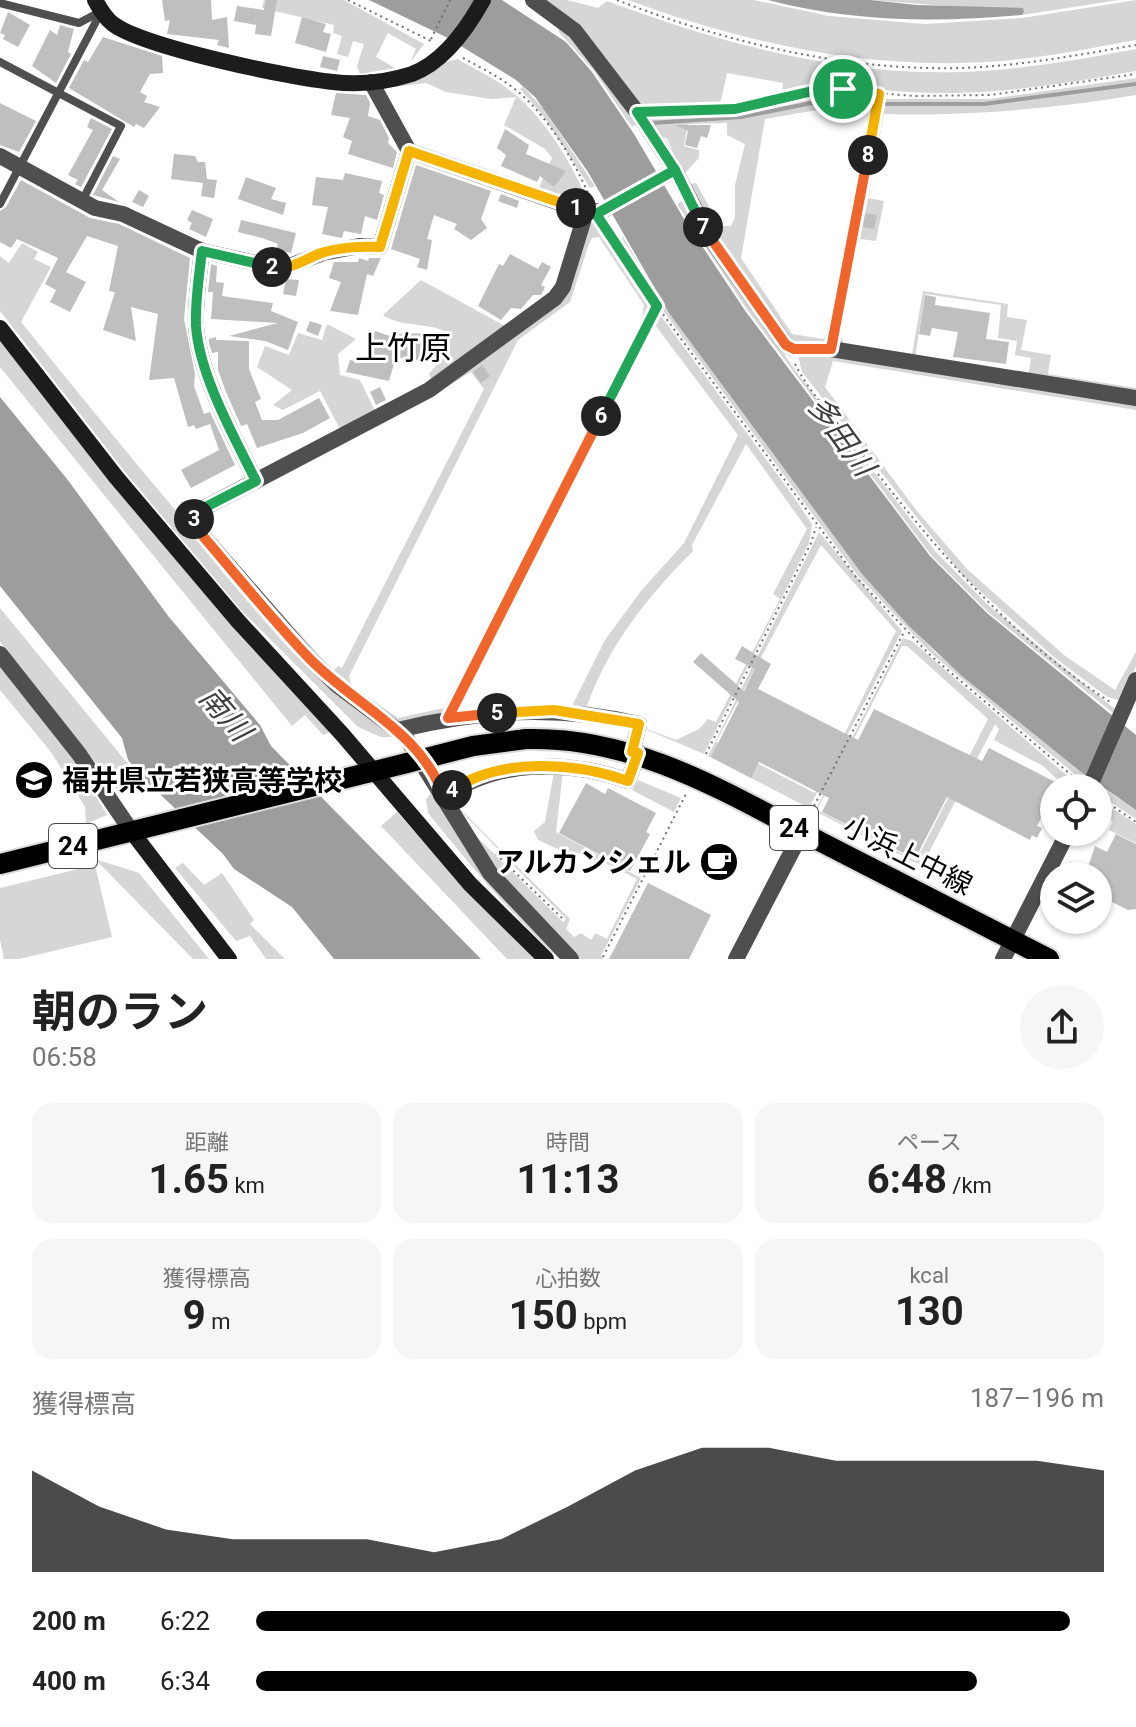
<!DOCTYPE html>
<html lang="ja">
<meta charset="utf-8">
<style>
body{margin:0;font-family:Roboto,"Noto Sans JP",sans-serif;background:#f6f6f6;color:#222;height:100vh;display:flex;flex-direction:column;font-size:30px;white-space:nowrap}
*{box-sizing:border-box;margin:0}
p{font-size:26px;color:#767676}
.icon{flex:none;width:44px;height:44px;fill:none;stroke:currentColor;stroke-width:2;stroke-linecap:round;stroke-linejoin:round}
.map{position:relative;height:959px;overflow:hidden}
.sheet{display:flex;flex-direction:column;background:#fff;flex:1}
.sheet>*{flex:none}
.tools{position:absolute;left:1040px;top:774px;display:grid;gap:16px}
.tools a{display:grid;place-items:center;width:72px;height:72px;border-radius:50%;background:#fff;box-shadow:0 2px 6px #0004;font-size:40px}
.pin{position:absolute;display:grid;place-items:center;width:68px;height:68px;color:#fff;margin:-34px;border:4px solid #fff;border-radius:50%;box-shadow:0 2px 8px #0007}
.km{position:absolute;width:40px;height:40px;margin:-20px;border-radius:50%;background:#222;color:#fff;font-size:22px;line-height:40px;text-align:center}
.round{display:grid;place-items:center;flex:none;width:84px;height:84px;border-radius:42px;background:#f6f6f6}
.summary{display:flex;align-items:center;justify-content:space-between;height:136px;padding:0 32px}
h1{font-size:44px;font-weight:700;line-height:60px}
.figures{display:grid;grid-template-columns:repeat(3,1fr);gap:12px;height:136px;padding:8px 32px}
.figures div{display:grid;align-content:center;border-radius:20px;background:#f6f6f6;text-align:center}
.figures b{font-size:40px;font-weight:700}
.figures small{font-size:22px;font-weight:400}
.figures p{font-size:22px}
.chart{height:224px;padding:16px 32px}
.chart p{display:flex;justify-content:space-between}
.chart svg{width:100%;height:144px;margin-top:8px;fill:#000;opacity:.7}
ul{padding:0 32px;list-style:none;font-size:26px}
li{display:grid;grid-template-columns:128px 96px 1fr;align-items:center;height:60px}
li i{height:20px;border-radius:10px;background:#000}
.map>svg:first-child{display:block}
.green{fill:#d6d6d6;fill-rule:evenodd}
.water{fill:#9d9d9d}
.lines{fill:none;stroke-linecap:round;stroke-linejoin:round}
.stream{stroke:#9d9d9d;stroke-width:4}
.building{fill:#bfbfbf}
.primary-casing{stroke:#dbdbdb;stroke-width:24}
.path{stroke:#717171;stroke-width:2;stroke-dasharray:2 4;stroke-linecap:butt}
.lane{stroke:#4f4f4f;stroke-width:8}
.street{stroke:#4f4f4f;stroke-width:16}
.secondary{stroke:#1c1c1c;stroke-width:16}
.primary{stroke:#000;stroke-width:20}
.primary-bridge-casing{stroke:#dbdbdb;stroke-width:24;stroke-linecap:butt}
.primary-bridge{stroke:#000;stroke-width:20}
.split-1-casing{stroke:#fff;stroke-width:16}
.split-2-casing{stroke:#fff;stroke-width:16}
.split-3-casing{stroke:#fff;stroke-width:16}
.split-4-casing{stroke:#fff;stroke-width:16}
.split-5-casing{stroke:#fff;stroke-width:16}
.split-6-casing{stroke:#fff;stroke-width:16}
.split-7-casing{stroke:#fff;stroke-width:16}
.split-8-casing{stroke:#fff;stroke-width:16}
.split-9-casing{stroke:#fff;stroke-width:16}
.split-1{stroke:#22a559;stroke-width:10}
.split-2{stroke:#f5b400;stroke-width:10}
.split-3{stroke:#22a559;stroke-width:10}
.split-4{stroke:#f0652b;stroke-width:10}
.split-5{stroke:#f5b400;stroke-width:10}
.split-6{stroke:#f0652b;stroke-width:10}
.split-7{stroke:#22a559;stroke-width:10}
.split-8{stroke:#f0652b;stroke-width:10}
.split-9{stroke:#f5b400;stroke-width:10}
.labels{text-anchor:middle;stroke-width:6;stroke-linejoin:round;paint-order:stroke}
.shield{fill:#fff;stroke:#4c4c4c;stroke-width:2}
.shield-label{font-size:26px;font-weight:bold;fill:#000}
.poi-label{font-size:28px;font-weight:bold;fill:#000;stroke:#fff;text-anchor:start}
.street-label{font-size:28px;fill:#000;stroke:#fff}
.water-label{font-size:30px;font-style:italic;fill:#3e3e3e;stroke:#fff}
.quarter-label{font-size:32px;fill:#000;stroke:#fff}
</style>
<div class="map">
<svg width="1136" height="959" viewBox="0 0 1136 959">
<rect width="100%" height="100%" fill="#fff"/>
<g class="green">
<path d="M264 0H344L424 44 410 63 416 49 388 33 376 57 395 68 360 74 357 66 364 44 353 41 348 57 337 54 342 36 333 33 334 25 262 8Z"/>
<path d="M544 0H567L598 8 607 1C719 43 841 76 962 72 1020 70 1078 60 1136 49V71C1076 82 1015 92 953 93 894 94 841 82 782 95L783 83 727 73 720 105 640 106Z"/>
<path d="M628 0H754L829 16 925 24 1022 18 1136 0V40C1078 51 1020 62 961 63 848 66 733 39 628 0Z"/>
<path d="M870 0H1119L1022 15 1024 12Z"/>
<path d="M560 26 583 49 636 124 632 127 594 71 558 31Z"/>
<path d="M458 59C476 70 496 79 512 92 546 119 574 167 590 206L538 190 552 158 545 149 504 125 516 97 491 99 446 92 426 83 386 88 423 78 445 62Z"/>
<path d="M1136 78V95C1053 109 968 116 884 114L868 198 884 201 876 241 860 239 841 336 844 344 912 354 923 291 1008 304 1007 317 1027 320 1021 350 1051 355 1048 374 1136 388V394L1028 377 1031 358 1015 355 1017 341 998 338 1001 305 925 294 915 358 837 345 883 99H990Z"/>
<path d="M523 86 546 112 595 186 590 188 544 117 520 89Z"/>
<path d="M829 92 869 96 873 98V107L830 340 825 346 795 344 788 339 713 231 688 184 696 183 720 226H731L735 217V185L745 144 727 135V123L688 124 684 146 699 150V158L684 174 667 139 656 132 649 120 660 114 735 112ZM840 106 870 110 827 334 823 339 792 334 741 258 765 119Z"/>
<path d="M682 201 703 238 798 374 936 552 987 604 1116 710 1114 714 988 612 931 555 748 311 677 204Z"/>
<path d="M594 219 650 297 651 312 450 708 445 713 398 723 340 681 312 655 197 521 200 515 388 417 464 371 562 294 582 230ZM599 237 644 305 642 319 444 708 398 718 351 685 349 676 518 340 570 302 589 244 592 238ZM471 372 484 389 342 668 338 666 333 671 201 523 203 518 401 414Z"/>
<path d="M623 237 669 313 862 574 935 652 1087 777 1084 782 931 653 858 576 665 313 619 240Z"/>
<path d="M22 243 38 252 34 259 51 267 21 322C91 409 162 496 236 581 285 638 331 702 398 737H381L358 727 241 610 125 472 0 311V256L9 263Z"/>
<path d="M421 280 505 326 431 379 429 374C487 311 409 335 383 315Z"/>
<path d="M654 315 661 316 793 496 812 524 809 543 704 754 645 729 644 722 456 714 455 710ZM655 325 738 435 684 543 641 591 605 640 572 706 462 712 459 710ZM746 444 807 529 773 594 780 599 716 722 708 719 699 729 676 740 647 729 646 721 587 706C608 646 648 596 693 551L692 545Z"/>
<path d="M327 324 356 339 338 354 340 375 360 380 375 411 340 429 320 391 283 410 273 405 292 390 257 367 265 346 289 355 298 333 322 340Z"/>
<path d="M0 339 330 732 323 735 305 715 292 726 0 367Z"/>
<path d="M828 353 1136 402V410L833 361 825 387 916 510 967 569 1064 655 1115 690 1136 652V666L1120 701 1106 696 1055 658 963 576 802 372 798 356Z"/>
<path d="M819 532 902 631 809 808 708 756ZM821 545 896 631 815 793 716 742Z"/>
<path d="M0 608 138 776 118 791 0 642Z"/>
<path d="M903 638 912 641 1081 788H1067L1043 766 994 740 999 729 995 724 922 866 815 811ZM902 646H907L988 719 916 861 817 810Z"/>
<path d="M0 665 73 757 107 815 86 824 85 807 51 752 0 690Z"/>
<path d="M538 771H563L556 832 641 878 601 956 604 959H576C538 921 503 883 472 839L476 836 563 922 566 919 452 802C473 775 505 773 538 771ZM554 772 545 822 534 831 538 840 575 857 578 853 596 862 602 861 637 879 607 939 595 933 591 940 581 933 574 937 566 929 570 919 456 805C464 772 526 772 554 772Z"/>
<path d="M638 780 681 798 674 812 632 790Z"/>
<path d="M1098 785 1136 810V819L1098 794Z"/>
<path d="M431 793 436 802 566 959H559C511 914 469 864 428 813L426 799Z"/>
<path d="M1098 799 1136 824V843L1109 830 1113 821 1098 811Z"/>
<path d="M397 812 461 885 536 959H507L381 826Z"/>
<path d="M95 859 139 873 209 959H193Z"/>
<path d="M183 863 204 885 222 873 254 920 250 924 285 959H266L250 936 236 941 175 868Z"/>
<path d="M95 865 112 937 19 959H4L0 940V888Z"/>
</g>
<g class="water">
<path d="M369 0H502L566 42 592 72 634 134 684 219 746 312 930 556 987 613 1136 735V810L1081 772 962 676 909 626 862 574 669 313 588 172 535 97 516 80 448 38Z"/>
<path d="M768 0H870L917 5 1023 8 1024 12 1022 15C936 23 852 22 768 0Z"/>
<path d="M0 397 67 479 169 617 260 725 271 746 481 959H334L292 907 234 869 223 854 146 781 128 760 122 738 0 586Z"/>
</g>
<g class="lines">
<g class="stream">
<path d="M883 104H984L1136 84"/>
<path d="M652 123 741 117 827 100 871 103"/>
</g>
</g>
<g class="building">
<path d="M162 0H211L212 20 227 17 229 48 217 45 219 40 167 34 170 20 165 21Z"/>
<path d="M266 0H277L271 36 255 34 256 25 234 21 237 6 264 10Z"/>
<path d="M8 12 30 25 18 47 3 39 5 35 0 33Z"/>
<path d="M302 17 326 24 323 32 331 34 326 52 295 43Z"/>
<path d="M60 25 74 29 68 52 71 54 56 83 32 66 50 30 57 35Z"/>
<path d="M103 37 162 56 163 73 150 74 140 92 147 96 144 102 160 107 144 128 136 124 134 127 69 88 84 60 88 62Z"/>
<path d="M323 56 340 60 337 71 320 67Z"/>
<path d="M336 93 366 95 370 103 368 116 380 120 389 138 388 143 397 152 393 168 348 154 352 141 343 137 350 118 331 115Z"/>
<path d="M0 103 36 121 19 152 0 145Z"/>
<path d="M91 118 112 129 81 187 75 184 78 180 68 175 93 130 87 127Z"/>
<path d="M675 125H711L707 138 701 136 697 148 685 145 688 131Z"/>
<path d="M505 129 529 145 526 154 566 171 554 187 540 176 537 182 501 166 506 155 497 148Z"/>
<path d="M174 154 195 156 198 162H205L207 179 217 180 214 198 201 196 203 183 171 179Z"/>
<path d="M113 156 120 159 102 190 119 202 93 195Z"/>
<path d="M416 165 491 191 481 219 487 228 471 240 454 229 457 224 434 215 427 239 432 240 427 270 417 267 420 259 391 249Z"/>
<path d="M345 173 382 181 379 193 384 195 377 220 365 216 361 234 344 231 342 238 322 234 328 207 312 205 316 177 343 180Z"/>
<path d="M246 177 276 188 271 199 286 203 283 215 238 199Z"/>
<path d="M21 180 90 218 119 224 190 258 184 319 195 374 194 386 204 414 210 412 235 465 191 488 181 470 219 450 210 424 196 429 194 425 188 427 174 378 149 380 158 314 131 307 136 341 103 330 115 292 109 291 118 246 87 236 66 272 86 282 70 312 50 302 56 290 45 284 58 258 17 239 11 248 0 242V211L6 207Z"/>
<path d="M139 190 149 196 143 207 132 202Z"/>
<path d="M501 194 519 201 517 208 498 201Z"/>
<path d="M192 210 213 219 206 237 189 229 192 223 187 220Z"/>
<path d="M865 213 877 215 874 229 862 227Z"/>
<path d="M241 220 296 233 291 253 276 250 278 244 262 238 238 232Z"/>
<path d="M510 254 538 269 542 262 551 267 541 285 545 287 541 295H533L521 309 511 308 501 320 478 306 499 264 503 266Z"/>
<path d="M359 258 368 261 369 258H381L373 276 367 274 358 315 330 311 341 282 329 278 334 262H358Z"/>
<path d="M211 264 217 266 216 282 224 283 222 296 273 303 271 311 298 322 288 350 265 341 229 336 278 323 211 319 213 292H208Z"/>
<path d="M286 279 299 280 296 296 283 294Z"/>
<path d="M925 295 936 297 935 305 990 313 986 339 1009 342 1006 364 953 357 958 332 932 328 930 336 919 334Z"/>
<path d="M310 321 322 325 318 336 306 331Z"/>
<path d="M375 331 396 338 397 334 432 333V336L444 337V347L430 346 428 362 396 357 389 381 346 372 350 360 363 363Z"/>
<path d="M216 337V340L249 341V369L261 399 255 402 262 420H278L319 398 330 418 303 433 257 448 247 424 241 426 226 392 218 370V352L212 353 209 343V339Z"/>
<path d="M482 365 490 376 481 383 473 372Z"/>
<path d="M380 387 386 400 376 405 370 392Z"/>
<path d="M742 646 771 664 758 689 858 740 874 709 982 761 989 748 1059 784 1037 826 1042 828 1037 838 1032 835 1030 840 947 797 915 859 822 812 829 798 759 762 751 778 711 757 739 702 693 662 701 653 744 691 755 669 735 659Z"/>
<path d="M586 783 605 794 608 788 656 813 646 832 650 834 630 871 559 833Z"/>
<path d="M1116 834 1136 844V909L1128 910 1098 895V876H1085L1095 846 1107 852Z"/>
<path d="M709 845 739 860 729 879 699 864Z"/>
<path d="M648 883 711 915 689 959H609Z"/>
</g>
<g class="lines">
<g class="primary-casing">
<g id="primary">
<path d="M526 739C636 736 727 793 821 842 897 881 973 920 1049 959"/>
<path d="M0 864 407 763"/>
</g>
</g>
<g class="path">
<path d="M348 0 433 42"/>
<path d="M617 0C725 42 844 71 961 68 1020 66 1078 55 1136 45"/>
<path d="M431 39 450 0"/>
<path d="M463 58C481 68 500 77 516 90 547 115 575 161 590 198"/>
<path d="M654 111 735 109 829 89 914 96 990 95 1136 74"/>
<path d="M604 224 657 306 856 577 929 654 1076 779"/>
<path d="M834 333 879 96"/>
<path d="M795 364C810 394 837 421 857 447 932 545 1006 634 1110 702"/>
<path d="M456 702 655 308"/>
<path d="M706 754 811 543 816 527"/>
<path d="M1099 797 1136 822"/>
<path d="M814 806 904 632"/>
<path d="M496 854 564 920"/>
<path d="M603 957 687 792"/>
</g>
<g class="lane">
<path d="M0 3 79 23 98 13"/>
<path d="M0 62 121 126 82 201"/>
<path d="M0 204 101 12"/>
</g>
<g class="street">
<path d="M533 0 575 31 637 112 675 170 708 235 786 345 794 349H831L1136 398"/>
<path d="M371 82 409 151 586 212"/>
<path d="M0 156 95 208 123 214 202 251 282 269 323 253 359 246 380 247 409 151"/>
<path d="M202 251C199 276 195 301 196 326 199 374 234 437 256 481"/>
<path d="M0 654 79 754 132 832"/>
<path d="M398 730C479 710 557 705 639 724L632 752"/>
<path d="M1089 788 1136 680"/>
<path d="M444 797C496 760 568 759 628 781L638 753"/>
<path d="M571 959 490 873 405 736 337 685 308 657 196 528 194 517 200 510 429 390 555 298 563 287 586 212 602 211 675 170"/>
<path d="M736 959 802 832"/>
<path d="M1003 959 1068 832"/>
</g>
<g class="secondary">
<path d="M95 0C100 9 105 18 113 24 144 47 290 78 333 82 358 85 387 82 412 74 444 62 467 29 483 0"/>
<path d="M0 328 116 477 238 621 342 734 470 884 546 959"/>
<path d="M132 832 229 959"/>
</g>
<use href="#primary" class="primary"/>
<g class="primary-bridge-casing">
<path id="primary-bridge" d="M407 763 473 746 526 739"/>
</g>
<use href="#primary-bridge" class="primary-bridge"/>
</g>
<g class="lines">
<g class="split-1-casing">
<path id="split-1" d="M576 208 596 214 675 170 637 112 735 109 817 90 843 89"/>
</g>
<g class="split-2-casing">
<path id="split-2" d="M272 267C290 271 305 259 321 253 340 247 360 246 380 247L409 151 576 208"/>
</g>
<g class="split-3-casing">
<path id="split-3" d="M194 519 200 510 256 481C234 437 199 374 196 326 195 301 199 276 202 251L272 267"/>
</g>
<g class="split-4-casing">
<path id="split-4" d="M194 519 196 528C233 571 269 616 309 658 353 704 422 732 444 797L452 790"/>
</g>
<g class="split-5-casing">
<path id="split-5" d="M452 790C501 757 575 762 628 781L638 753 632 752 639 724 554 710 497 713"/>
</g>
<g class="split-6-casing">
<path id="split-6" d="M497 713 448 718 601 416"/>
</g>
<g class="split-7-casing">
<path id="split-7" d="M601 416 657 306 596 214 675 170 703 227"/>
</g>
<g class="split-8-casing">
<path id="split-8" d="M703 227 786 345 794 349H831L868 155"/>
</g>
<g class="split-9-casing">
<path id="split-9" d="M843 89 879 94 868 155"/>
</g>
<use href="#split-1" class="split-1"/>
<use href="#split-2" class="split-2"/>
<use href="#split-3" class="split-3"/>
<use href="#split-4" class="split-4"/>
<use href="#split-5" class="split-5"/>
<use href="#split-6" class="split-6"/>
<use href="#split-7" class="split-7"/>
<use href="#split-8" class="split-8"/>
<use href="#split-9" class="split-9"/>
</g>
<defs>
<g id="school-disc" transform="scale(2)"><circle r="9.5" fill="#000" stroke="#fff"/><path d="M0-5L7-2L0 1L-7-2ZM-4 1L0 2.5L4 1V4Q0 6-4 4Z" fill="#fff"/></g>
<g id="cafe-disc" transform="scale(2)"><circle r="9.5" fill="#000" stroke="#fff"/><path d="M-5.5-4.5H6V0H3Q3 3.5 0 3.5H-2.5Q-5.5 3.5-5.5 0ZM3-3.2v2h1.7v-2ZM-6 4.5H4V6H-6Z" fill="#fff"/></g>
</defs>
<g fill-rule="evenodd">
<use href="#school-disc" x="34" y="780"/>
<use href="#cafe-disc" x="719" y="862"/>
</g>
<g class="labels">
<g class="shield">
<rect x="770" y="806" width="48" height="44" rx="6"/>
<rect x="49" y="824" width="48" height="44" rx="6"/>
</g>
<g class="shield-label">
<text x="794" y="837">24</text>
<text x="73" y="855">24</text>
</g>
<g class="poi-label">
<text x="62" y="790">福井県立若狭高等学校</text>
<text x="691" y="872" text-anchor="end">アルカンシェル</text>
</g>
<g class="street-label">
<text transform="translate(908 855) rotate(27)" y="10">小浜上中線</text>
</g>
<g class="water-label">
<text transform="translate(841 436) rotate(54)" y="10">多田川</text>
<text transform="translate(225 714) rotate(49)" y="10">南川</text>
</g>
<g class="quarter-label">
<text x="403" y="359">上竹原</text>
</g>
</g>
</svg>
<div class="tools">
<a><svg class="icon" aria-label="locate" viewBox="0 0 24 24"><circle cx="12" cy="12" r="6"/><path d="M12 2v4M12 18v4M2 12h4M18 12h4"/></svg></a>
<a><svg class="icon" aria-label="layers" viewBox="0 0 24 24"><path d="M12 4l9 5-9 5-9-5zM3 14l9 5 9-5"/></svg></a>
</div>
<div class="pin" style="left:843px;top:89px;background:#1e9e55"><svg class="icon" aria-label="arrive" viewBox="0 0 24 24"><path d="M6 21V4h12l-3 4 3 4H6"/></svg></div>
<b class="km" style="left:576px;top:208px">1</b>
<b class="km" style="left:272px;top:267px">2</b>
<b class="km" style="left:194px;top:519px">3</b>
<b class="km" style="left:452px;top:790px">4</b>
<b class="km" style="left:497px;top:713px">5</b>
<b class="km" style="left:601px;top:416px">6</b>
<b class="km" style="left:703px;top:227px">7</b>
<b class="km" style="left:868px;top:155px">8</b>
</div>
<section class="sheet">
<div class="summary"><div><h1>朝のラン</h1><p>06:58</p></div><a class="round"><svg class="icon" aria-label="share" viewBox="0 0 24 24"><path d="M12 15V3M7 8l5-5 5 5M5 13v7h14v-7"/></svg></a></div>
<div class="figures">
<div><p>距離</p><b>1.65<small> km</small></b></div>
<div><p>時間</p><b>11:13</b></div>
<div><p>ペース</p><b>6:48<small> /km</small></b></div>
</div>
<div class="figures">
<div><p>獲得標高</p><b>9<small> m</small></b></div>
<div><p>心拍数</p><b>150<small> bpm</small></b></div>
<div><p>kcal</p><b>130</b></div>
</div>
<div class="chart"><p><span>獲得標高</span>187–196 m</p>
<svg viewBox="0 0 160 44" preserveAspectRatio="none"><path d="M0 44V13L10 24L20 31L30 34L40 34L50 34L60 38L70 34L80 24L90 13L100 6L110 6L120 10L130 10L140 10L150 10L160 13V44z"/></svg>
</div>
<ul>
<li><b>200 m</b>6:22<i style="width:96%"></i></li>
<li><b>400 m</b>6:34<i style="width:85%"></i></li>
</ul>
</section>
